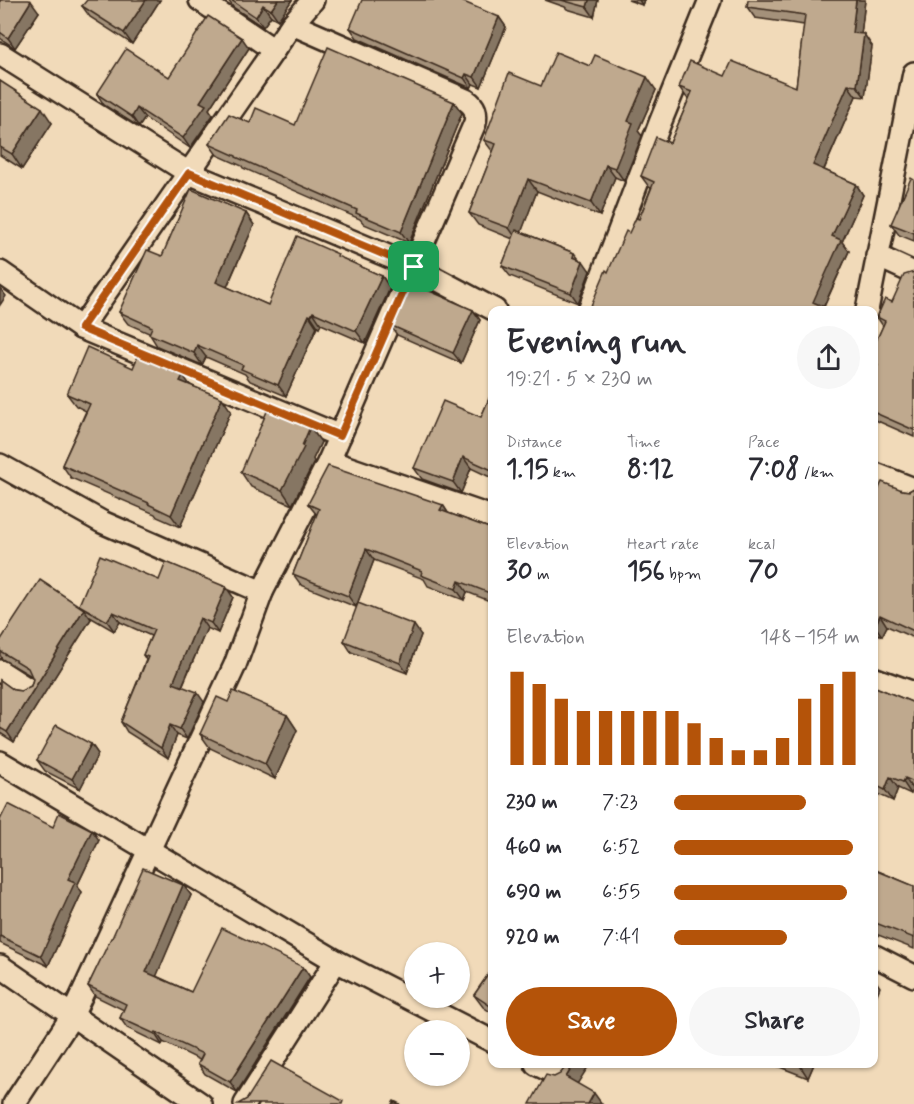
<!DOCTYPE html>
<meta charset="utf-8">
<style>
body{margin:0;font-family:Mynerve,sans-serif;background:#f7f7f7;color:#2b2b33;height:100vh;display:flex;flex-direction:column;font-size:22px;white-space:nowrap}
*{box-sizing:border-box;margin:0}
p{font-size:20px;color:#7c7c81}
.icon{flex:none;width:33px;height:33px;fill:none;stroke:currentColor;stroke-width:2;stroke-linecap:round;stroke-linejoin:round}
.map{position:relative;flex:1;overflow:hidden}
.sheet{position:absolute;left:488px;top:306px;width:390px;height:762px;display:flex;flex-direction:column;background:#fff;border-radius:12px;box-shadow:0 2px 4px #0004}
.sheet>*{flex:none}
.controls{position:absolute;left:404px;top:942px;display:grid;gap:12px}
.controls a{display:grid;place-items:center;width:66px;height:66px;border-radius:50%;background:#fff;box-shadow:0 2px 4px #0004;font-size:30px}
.pin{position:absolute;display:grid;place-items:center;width:51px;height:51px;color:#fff;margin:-26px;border-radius:12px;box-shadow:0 3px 9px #0006}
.round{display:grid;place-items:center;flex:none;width:63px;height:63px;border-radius:32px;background:#f7f7f7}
.summary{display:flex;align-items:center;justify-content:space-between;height:102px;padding:0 18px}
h1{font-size:33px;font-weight:700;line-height:45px}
.figures{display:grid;grid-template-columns:repeat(3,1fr);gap:9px;height:102px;padding:6px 18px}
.figures div{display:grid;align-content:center}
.figures b{font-size:26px;font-weight:700}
.figures small{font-size:16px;font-weight:400}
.figures p{font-size:16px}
.chart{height:168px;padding:12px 18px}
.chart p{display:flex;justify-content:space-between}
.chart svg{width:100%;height:108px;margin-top:6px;stroke:#b45309;stroke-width:6}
.primary-button{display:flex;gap:12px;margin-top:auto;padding:12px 18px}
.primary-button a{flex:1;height:69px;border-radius:36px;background:#b45309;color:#fff;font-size:24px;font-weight:700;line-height:69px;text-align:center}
.primary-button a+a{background:#f7f7f7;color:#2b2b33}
ul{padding:0 18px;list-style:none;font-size:20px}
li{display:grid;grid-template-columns:96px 72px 1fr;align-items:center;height:45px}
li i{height:15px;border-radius:8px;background:#b45309}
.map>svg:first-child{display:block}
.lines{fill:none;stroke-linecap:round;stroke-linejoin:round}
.minor-casing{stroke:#3b2a1e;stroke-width:26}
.minor{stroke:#f1dab9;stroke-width:21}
.wall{fill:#a4917a;stroke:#3b2a1e;stroke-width:1.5}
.shaded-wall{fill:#867663;stroke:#3b2a1e;stroke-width:1.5}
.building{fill:#bfa98e;stroke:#3b2a1e;stroke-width:1.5}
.route-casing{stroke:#fff;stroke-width:12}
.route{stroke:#b45309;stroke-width:8}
</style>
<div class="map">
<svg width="914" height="1104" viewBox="0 0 914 1104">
<rect width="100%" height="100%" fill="#f1dab9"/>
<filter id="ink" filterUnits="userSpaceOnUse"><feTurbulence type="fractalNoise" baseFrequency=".0167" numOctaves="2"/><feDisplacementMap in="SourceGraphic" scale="12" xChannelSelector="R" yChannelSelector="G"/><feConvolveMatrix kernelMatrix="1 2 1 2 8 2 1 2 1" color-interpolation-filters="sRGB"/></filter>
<g filter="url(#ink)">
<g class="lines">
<g class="minor-casing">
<g id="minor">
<path d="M200 0 274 50"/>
<path d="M0 54 189 173 414 267 495 310"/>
<path d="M877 256 914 273"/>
<path d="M0 272 81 328 340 436"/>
<path d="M589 310 660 123 710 0"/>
<path d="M867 310 914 73"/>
<path d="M81 328 292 24 313 0"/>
<path d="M329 461 492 517"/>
<path d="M0 465 102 522 262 592"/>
<path d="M873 473 914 489"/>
<path d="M0 671 28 689"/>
<path d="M873 678 914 693"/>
<path d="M0 762 336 961 245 1104"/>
<path d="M873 955 914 976"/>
<path d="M336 961 492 1041"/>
<path d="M0 966 201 1104"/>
<path d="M536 1064 561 1076"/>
<path d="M14 1104 72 1016 235 665 262 592 329 461 475 123C477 112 475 106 466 100L292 24"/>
</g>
</g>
<use href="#minor" class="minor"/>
</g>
<g class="wall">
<path d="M0 0 39 12 15 48 0 38Z"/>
<path d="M160 0 132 44 90 17 82 6Z"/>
<path d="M228 0H292L278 20 271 16 263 27 233 7Z"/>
<path d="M545 0H598L594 17 567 9 565 7Z"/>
<path d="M628 0H644L642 5Z"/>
<path d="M748 0H865L861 34 872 46 865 97 856 96 824 170 856 184 863 195 842 242 849 251 824 307 829 309 830 310H591L590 308 629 233 639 219 651 188 649 187 641 176 670 143 689 99 687 98 679 87 725 76 796 87 804 25 755 18 747 7Z"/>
<path d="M499 17 506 27 481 87 473 84 471 88 357 38 350 28Z"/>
<path d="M249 48 209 109 213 115 190 148 145 118 139 127 104 105 97 94 169 77Z"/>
<path d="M590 66 656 90 638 131 642 136 626 177 624 181 615 177 600 216 537 191 521 232 574 253 579 259 590 271 578 303 510 276 502 266 513 239 478 225 469 213 493 152 484 140 541 86Z"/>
<path d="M0 81 52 123 22 169 0 155Z"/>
<path d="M454 102 462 113 409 243 364 224 360 219 243 168 242 166 217 155 209 144 250 123 295 125Z"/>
<path d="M914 180V241L899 235 891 224Z"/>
<path d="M246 213 254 225 227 287 268 305 342 258 382 276 390 288 365 343 321 324 319 328 317 327 286 396 250 381 245 374 206 357 202 365 157 346 149 333 128 324 119 312 162 256Z"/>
<path d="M914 272V437L873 419V375L875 371 873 369V348L883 326 877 317 892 302Z"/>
<path d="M414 291 473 310 480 320 461 363 397 335 390 325Z"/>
<path d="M133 368 189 384 231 411 180 527 157 517 155 514 71 478 62 465 86 411 76 406 67 394Z"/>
<path d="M492 392V478L471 468 461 493 422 479 414 468 481 417Z"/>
<path d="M310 427 321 442 313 459 314 462 292 505 251 487 241 472Z"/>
<path d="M914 488V638L887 626 882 636 873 632V501L902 490 909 491Z"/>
<path d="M308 504 443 505 448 513 492 529V602L467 592 464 600 428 586 424 579 374 560 356 607 301 585 293 574 317 515Z"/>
<path d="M159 580 226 587 233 597 218 633 207 628 182 687 204 702 187 739 177 735 168 758 127 732 121 722 146 660 143 655 151 636 120 622 114 631 90 617 91 619 14 742 0 733V680L14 690 21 691 31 686 33 679V677L2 659 0 655V641L80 606Z"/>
<path d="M421 635 407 673 351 652 344 641Z"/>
<path d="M873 686 914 703V790H913L911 794 898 788 893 801 873 792Z"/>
<path d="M228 702 287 715 297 730 275 779 210 748 200 734Z"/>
<path d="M91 744 98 754 80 789 45 771 37 760Z"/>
<path d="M0 820 53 827 99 840 77 886 82 892 48 966 0 943Z"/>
<path d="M873 869 914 886V949L873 933Z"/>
<path d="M183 885 191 895 156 976 191 992 303 967 310 977 237 1092 205 1074 198 1064 200 1060 163 1042 162 1045 127 1028 120 1018 124 1010 95 996 88 986 112 938Z"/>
<path d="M492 969V1013L483 1007 474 995Z"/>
<path d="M772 1064H814L808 1078Z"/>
</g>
<g class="shaded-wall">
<path d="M146 0H160L132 44 124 33Z"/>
<path d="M278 0H292L278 20 271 10Z"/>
<path d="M589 0H598L594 17 587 7Z"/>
<path d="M639 0H644L642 5Z"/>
<path d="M856 0H865L860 44 852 33Z"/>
<path d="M31 1 39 12 15 48 8 38Z"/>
<path d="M263 5 271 16 263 27 256 17Z"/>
<path d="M499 17 506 27 481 87 474 77Z"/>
<path d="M864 34 872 46 865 97 857 86Z"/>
<path d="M242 38 249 48 209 109 213 115 190 148 183 138 200 102Z"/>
<path d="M466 74 473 84 471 88 464 78Z"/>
<path d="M647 77 656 90 638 131 642 136 624 181 615 168 628 121Z"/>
<path d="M848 85 856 96 821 176 813 165Z"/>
<path d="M454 102 462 113 409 243 401 232Z"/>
<path d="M42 108 52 123 22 169 12 154Z"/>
<path d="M137 108 145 118 139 127 132 117Z"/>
<path d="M606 165 615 177 600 216 591 203Z"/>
<path d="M528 179 537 191 518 241 509 228Z"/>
<path d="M856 184 863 195 842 242 849 251 822 310 813 302 832 236Z"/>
<path d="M246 213 254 225 224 293 216 282Z"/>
<path d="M583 261 590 271 578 303 571 293Z"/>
<path d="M382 276 390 288 365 343 356 331Z"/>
<path d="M0 288 6 296 0 305Z"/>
<path d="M473 310 480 320 461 363 453 353Z"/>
<path d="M313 312 321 324 319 328 311 316Z"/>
<path d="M309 315 317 327 286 396 278 385Z"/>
<path d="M197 345 206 357 202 365 194 353Z"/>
<path d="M183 375 192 388 180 381Z"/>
<path d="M222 398 231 411 180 527 171 515Z"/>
<path d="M310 427 321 442 313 459 314 462 292 505 282 490Z"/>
<path d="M463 457 471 468 461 493 453 482Z"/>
<path d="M443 505 450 516 440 510Z"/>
<path d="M366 549 374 560 356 607 348 596Z"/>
<path d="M459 581 467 592 464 600 456 589Z"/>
<path d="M226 587 233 597 218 633 211 623Z"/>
<path d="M84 609 91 619 14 742 7 732Z"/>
<path d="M113 612 120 622 114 631 107 621Z"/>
<path d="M880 615 887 626 882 636 875 626Z"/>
<path d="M200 618 207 628 179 693 173 683Z"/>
<path d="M414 625 421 635 407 673 400 663Z"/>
<path d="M197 692 204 702 187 739 180 729Z"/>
<path d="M287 715 297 730 275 779 265 764Z"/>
<path d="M170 725 177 735 168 758 161 748Z"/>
<path d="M91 744 98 754 80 789 72 779Z"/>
<path d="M890 777 898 788 893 801 885 790Z"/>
<path d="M905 778 913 790 911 794 903 782Z"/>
<path d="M92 830 99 840 77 886 82 892 48 966 41 956 68 879Z"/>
<path d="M183 885 191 895 154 982 146 972Z"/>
<path d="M303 967 310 977 237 1092 230 1082Z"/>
<path d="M873 977 880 987 873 1004Z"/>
<path d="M156 1032 163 1042 162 1045 155 1034Z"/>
<path d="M574 1064H590L574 1089 566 1077Z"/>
<path d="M799 1064H814L808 1078Z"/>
<path d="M594 1093 602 1104H588Z"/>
</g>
<g class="building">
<path d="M0 0H29L31 1 8 38 0 32Z"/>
<path d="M87 0H146L124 33 82 6Z"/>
<path d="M231 0H278L271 10 263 5 256 17Z"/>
<path d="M362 0H459L499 17 474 77 466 74 464 78 350 28Z"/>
<path d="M561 0H589L587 7Z"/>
<path d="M748 0H856L852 33 864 34 857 86 848 85 813 165 856 184 832 236 841 240 813 302 829 309 828 310H595L590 308 606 270 608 272 626 231 629 233 636 218 639 219 654 182 641 176 656 137 670 143 692 92 679 87 690 61 725 76 732 61 796 87 805 15 747 7Z"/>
<path d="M208 16 242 38 200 102 206 105 183 138 137 108 132 117 97 94 126 49 169 77Z"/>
<path d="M328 47 454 102 401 232 356 213 357 210 236 157V156L209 144 229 114 250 123 256 108 295 125Z"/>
<path d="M556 52 590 66 595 55 647 77 628 121 633 123 615 168 606 165 591 203 528 179 509 228 469 213 496 144 484 140 509 73 541 86Z"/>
<path d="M0 81 42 108 12 154 0 147Z"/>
<path d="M911 178 914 180V233L891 224Z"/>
<path d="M191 189 246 213 216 282 268 305 297 236 338 254 337 256 382 276 356 331 313 312 311 316 309 315 278 385 241 369 243 365 197 345 194 353 149 334 152 327 119 312 147 250 162 256Z"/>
<path d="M516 230 574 253 573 257 583 261 571 293 502 266Z"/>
<path d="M914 272V430L873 412V375L878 365 873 363V348L885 321 877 317 885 299 892 302 904 275Z"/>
<path d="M416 285 473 310 453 353 390 325 406 287 414 291Z"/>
<path d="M87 347 133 368 138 356 183 375 180 381 222 398 171 515 148 504 149 503 62 465 90 404 67 394Z"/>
<path d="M492 392V470L463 457 453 482 414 468 443 401 481 417Z"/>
<path d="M268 409 310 427 302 446 304 447 282 490 241 472Z"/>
<path d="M328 466 443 505 440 510 492 529V594L459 581 456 589 421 575 422 571 366 549 348 596 293 574 319 509 308 504Z"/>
<path d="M882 482 902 490 909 491 914 488V631L880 615 875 626 873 625V501Z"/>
<path d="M100 555 159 580 166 562 226 587 211 623 200 618 173 683 197 692 180 729 170 725 161 748 121 722 148 657 143 655 154 630 113 612 107 621 79 605Z"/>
<path d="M40 580 84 609 7 732 0 728V680L14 690 21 691 31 686 33 679 28 668 0 651V641Z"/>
<path d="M358 603 414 625 400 663 344 641Z"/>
<path d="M873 686 914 703V782L905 778 903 782 890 777 885 790 873 784Z"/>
<path d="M233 691 287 715 265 764 200 734 217 697 228 702Z"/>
<path d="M56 725 91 744 72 779 37 760Z"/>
<path d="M8 804 53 827 59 813 92 830 68 879 75 882 41 956 0 936V820Z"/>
<path d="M143 868 183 885 146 972 191 992 222 928 303 967 230 1082 198 1064 203 1054 156 1032 155 1034 120 1018 126 1004 88 986 111 938H112Z"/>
<path d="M873 869 914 886V938L873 922Z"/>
<path d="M492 969V1007L474 995Z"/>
<path d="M271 1061 343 1101 342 1104H238L247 1099Z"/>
<path d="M565 1064H574L566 1077 594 1093 588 1104H530L546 1075 554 1077 560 1074 564 1069Z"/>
<path d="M394 1101 400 1104H392Z"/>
</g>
</g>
<g class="lines" filter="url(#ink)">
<g class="route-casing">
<path id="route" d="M189 173 414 267 340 436 81 328Z"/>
</g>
<use href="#route" class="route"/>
</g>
</svg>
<div class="controls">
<a>+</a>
<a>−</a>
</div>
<div class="pin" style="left:414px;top:267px;background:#1e9e55"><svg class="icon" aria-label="arrive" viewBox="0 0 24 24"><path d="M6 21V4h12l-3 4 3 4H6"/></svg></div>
<section class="sheet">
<div class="summary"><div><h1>Evening run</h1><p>19:21 · 5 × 230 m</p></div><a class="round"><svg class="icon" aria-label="share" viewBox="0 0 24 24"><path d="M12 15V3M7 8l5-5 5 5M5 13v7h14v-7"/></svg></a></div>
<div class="figures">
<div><p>Distance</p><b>1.15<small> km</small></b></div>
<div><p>Time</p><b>8:12</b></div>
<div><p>Pace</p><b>7:08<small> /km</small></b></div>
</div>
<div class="figures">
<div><p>Elevation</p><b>30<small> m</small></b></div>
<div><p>Heart rate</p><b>156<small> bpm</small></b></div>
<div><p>kcal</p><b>70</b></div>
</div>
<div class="chart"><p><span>Elevation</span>148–154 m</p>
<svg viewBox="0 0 160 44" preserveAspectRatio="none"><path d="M5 44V6M15 44V11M25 44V17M35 44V22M45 44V22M55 44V22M65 44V22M75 44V22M85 44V27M95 44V33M105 44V38M115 44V38M125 44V33M135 44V17M145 44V11M155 44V6"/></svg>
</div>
<ul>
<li><b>230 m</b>7:23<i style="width:71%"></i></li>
<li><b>460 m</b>6:52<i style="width:96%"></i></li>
<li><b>690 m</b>6:55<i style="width:93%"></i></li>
<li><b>920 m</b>7:41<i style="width:61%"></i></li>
</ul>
<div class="primary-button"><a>Save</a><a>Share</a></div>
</section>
</div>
